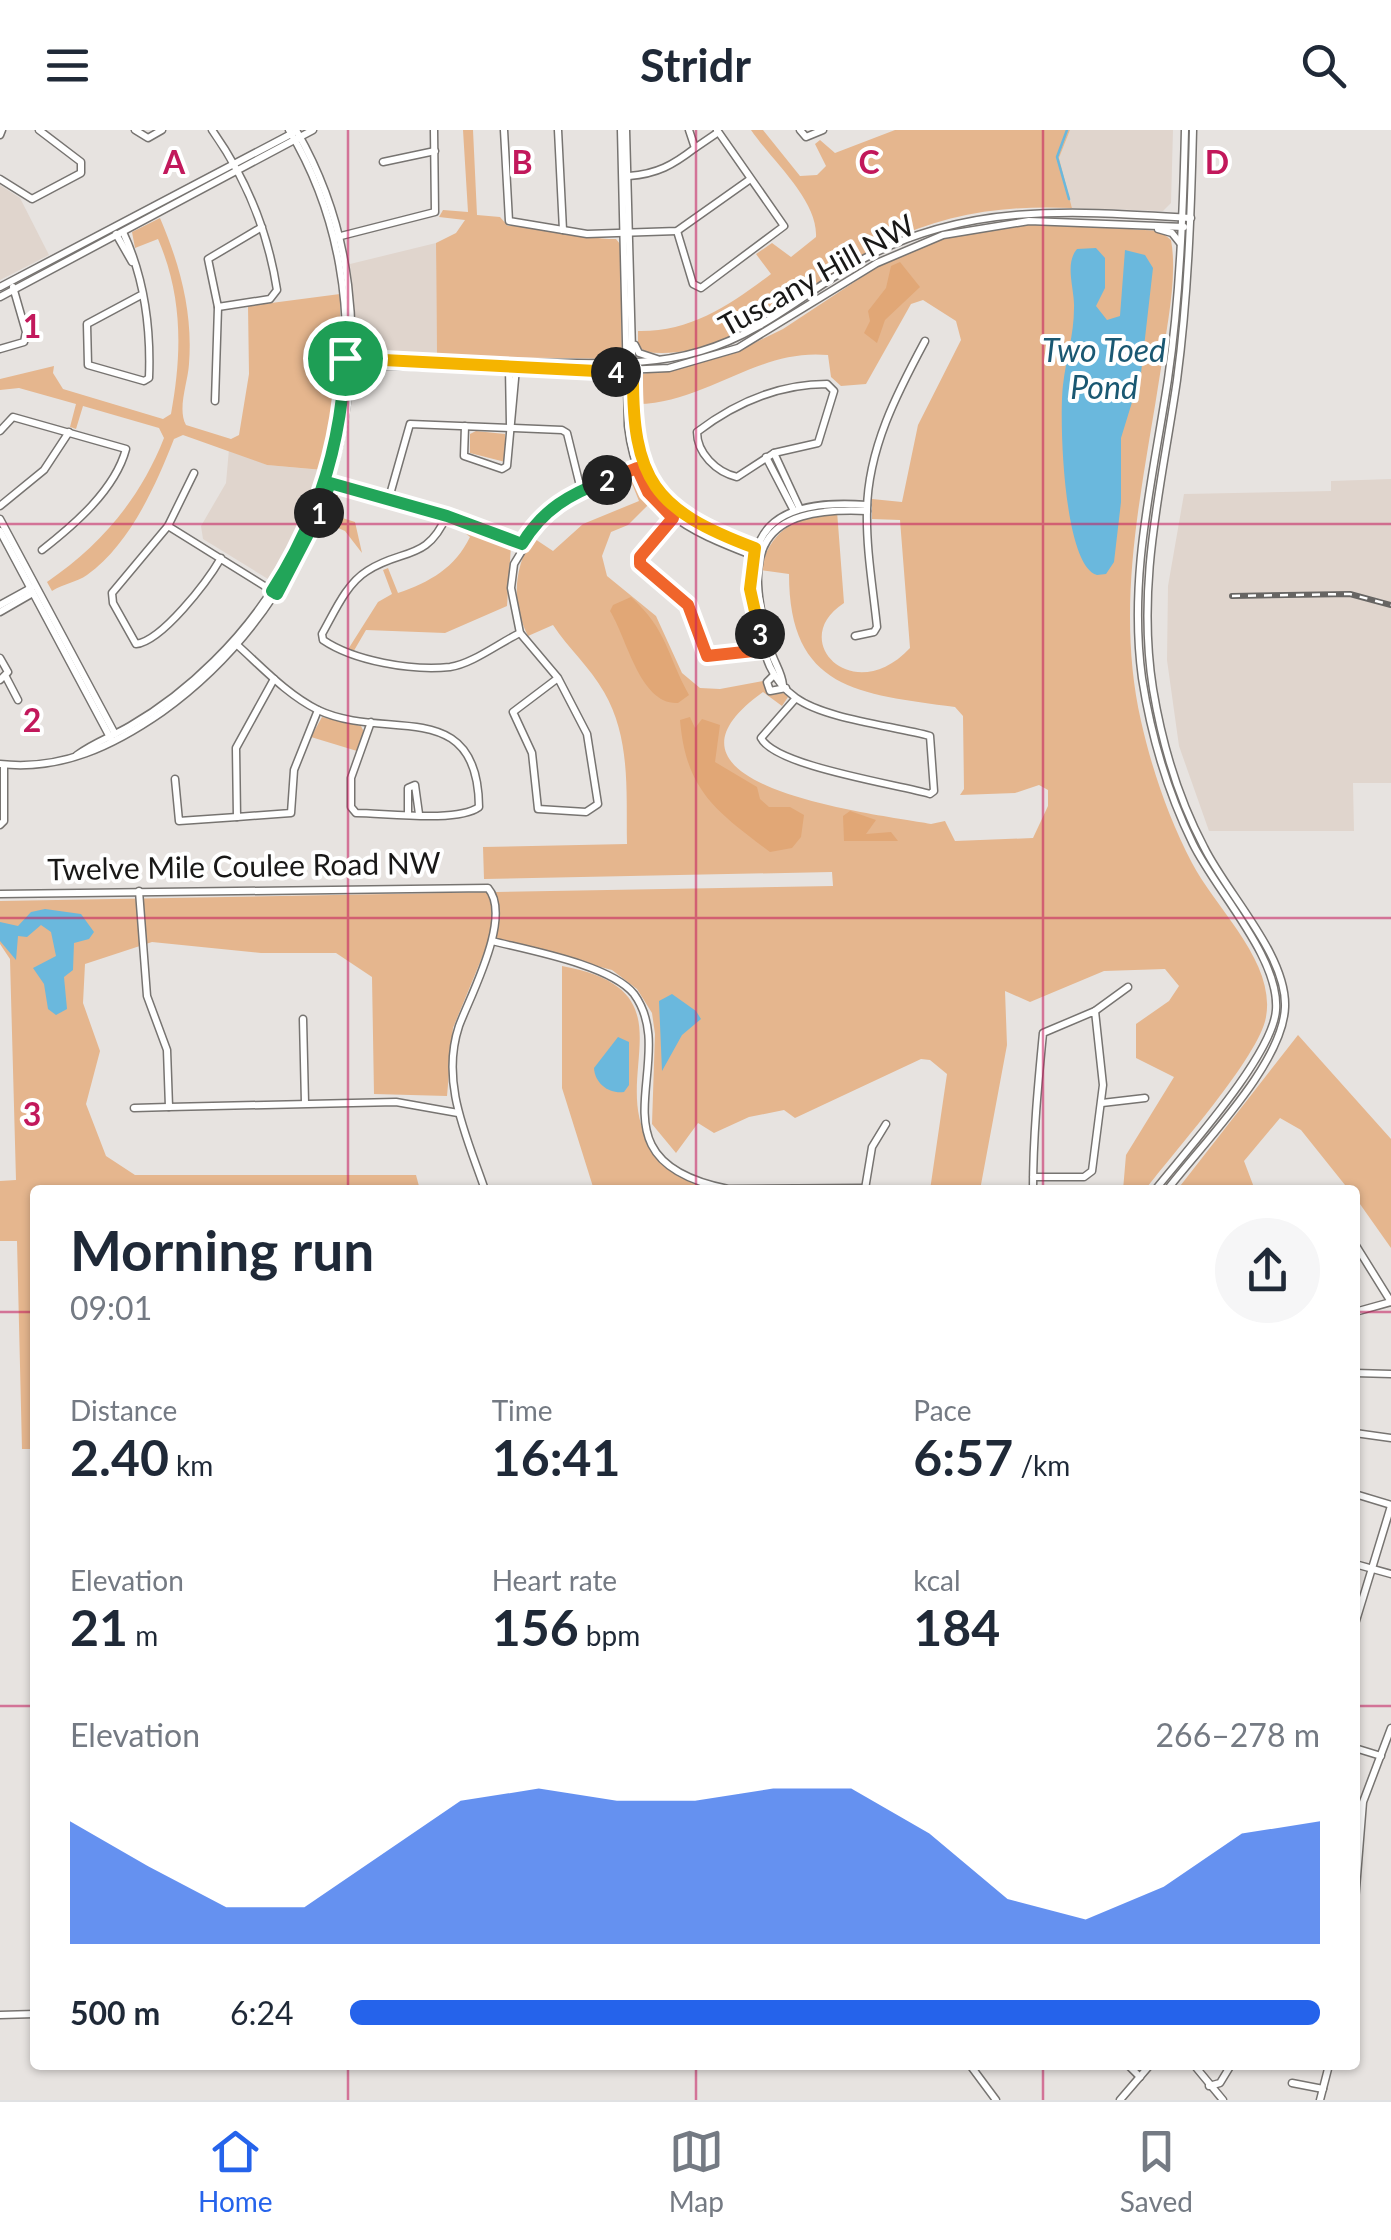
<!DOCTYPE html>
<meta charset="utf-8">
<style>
body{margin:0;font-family:Lato,sans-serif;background:#f6f6f7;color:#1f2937;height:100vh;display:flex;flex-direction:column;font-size:38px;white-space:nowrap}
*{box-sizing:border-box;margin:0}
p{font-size:32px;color:#747a83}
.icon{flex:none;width:55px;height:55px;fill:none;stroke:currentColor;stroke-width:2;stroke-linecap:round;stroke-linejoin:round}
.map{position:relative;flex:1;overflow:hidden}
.details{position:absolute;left:30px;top:1055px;width:1330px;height:885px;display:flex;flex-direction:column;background:#fff;border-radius:10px;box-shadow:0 2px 8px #0004}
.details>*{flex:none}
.pin{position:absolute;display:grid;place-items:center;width:85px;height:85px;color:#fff;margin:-42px;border:5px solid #fff;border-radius:50%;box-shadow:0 2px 10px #0007}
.km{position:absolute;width:50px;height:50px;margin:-25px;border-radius:50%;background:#222;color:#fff;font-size:28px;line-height:50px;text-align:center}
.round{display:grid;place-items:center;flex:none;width:105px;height:105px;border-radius:52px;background:#f6f6f7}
.overview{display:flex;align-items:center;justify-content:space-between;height:170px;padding:0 40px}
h1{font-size:55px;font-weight:700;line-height:75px}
.stats{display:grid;grid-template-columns:repeat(3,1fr);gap:15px;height:170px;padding:10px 40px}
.stats div{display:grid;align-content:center}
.stats b{font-size:50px;font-weight:700}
.stats small{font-size:28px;font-weight:400}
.stats p{font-size:28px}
.chart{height:280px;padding:20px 40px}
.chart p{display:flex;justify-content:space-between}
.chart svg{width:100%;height:180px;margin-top:10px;fill:#2563eb;opacity:.7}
ul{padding:0 40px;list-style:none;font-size:32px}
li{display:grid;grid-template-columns:160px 120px 1fr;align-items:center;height:75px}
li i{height:25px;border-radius:12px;background:#2563eb}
header{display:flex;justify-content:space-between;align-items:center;height:130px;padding:0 40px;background:#fff;font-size:45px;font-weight:700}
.dock{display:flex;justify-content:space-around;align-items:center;height:140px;border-top:2px solid #e0e1e3;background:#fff;font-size:28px;color:#747a83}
.dock a{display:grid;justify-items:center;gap:5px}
.dock .selected{color:#2563eb}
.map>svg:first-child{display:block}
.built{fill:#e0d5cd}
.green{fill:#e5b68e}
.forest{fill:#e1a776}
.water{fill:#6ab8dd}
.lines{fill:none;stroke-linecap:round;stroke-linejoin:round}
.stream{stroke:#6ab8dd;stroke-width:2.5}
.minor-casing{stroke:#777471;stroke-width:9}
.minor{stroke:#fff;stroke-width:6}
.rail-casing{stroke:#676563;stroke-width:6}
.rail{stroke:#fff;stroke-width:2.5;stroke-dasharray:8;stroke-linecap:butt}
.split-1-casing{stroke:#fff;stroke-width:20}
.split-2-casing{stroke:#fff;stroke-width:20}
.split-3-casing{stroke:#fff;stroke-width:20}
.split-4-casing{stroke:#fff;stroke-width:20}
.split-5-casing{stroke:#fff;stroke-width:20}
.split-1{stroke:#22a559;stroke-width:12}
.split-2{stroke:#22a559;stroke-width:12}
.split-3{stroke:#f0652b;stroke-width:12}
.split-4{stroke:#f5b400;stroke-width:12}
.split-5{stroke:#f5b400;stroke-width:12}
.grid{fill:none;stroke:#c2185b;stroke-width:2.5;stroke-opacity:0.55}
.labels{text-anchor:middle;stroke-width:8;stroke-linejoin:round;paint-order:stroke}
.street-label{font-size:30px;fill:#191817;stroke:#fff}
.water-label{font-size:32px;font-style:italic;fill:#1a5872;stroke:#fff}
.grid-label{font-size:32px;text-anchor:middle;font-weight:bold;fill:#c2185b;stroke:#fff;stroke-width:8;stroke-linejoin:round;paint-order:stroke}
</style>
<header><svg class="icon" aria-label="menu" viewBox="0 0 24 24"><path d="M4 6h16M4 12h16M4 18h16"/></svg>Stridr<svg class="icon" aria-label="search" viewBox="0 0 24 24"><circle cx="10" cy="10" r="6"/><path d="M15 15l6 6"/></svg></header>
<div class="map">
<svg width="1391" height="1970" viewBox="0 0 1391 1970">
<rect width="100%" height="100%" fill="#e7e3e0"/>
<g class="built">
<path d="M1070 0H1173L1171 73 1163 81 1072 78 1059 28Z"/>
<path d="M0 55 20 68 49 125 0 150Z"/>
<path d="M436 113 437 223 358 222 350 134Z"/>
<path d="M229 319 267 335 321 340 292 411 268 449 203 409 201 396 226 353Z"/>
<path d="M1391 349V653H1353L1354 701H1209L1179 616 1167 530 1168 456 1184 364 1331 361V351Z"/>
</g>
<g class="green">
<path d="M463 0H473L477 85 500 87 508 96C545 95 578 109 616 109L620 114 622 223 618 229 437 226 436 113 456 103 465 90 439 87 443 80 468 82Z"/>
<path d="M751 0H763L800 46 817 45 826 36 815 14 820 10 835 23 895 0H1070L1059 28 1072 78C1007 75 945 83 885 113 809 151 738 233 645 222L638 215V201C691 202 730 175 771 144L756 124 772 113 791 127 816 107C818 70 773 32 751 0Z"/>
<path d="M160 88C180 135 193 182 189 234 188 252 177 279 186 295L231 309 239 305 249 244 248 176 340 164 341 246 325 336 323 340 267 335 183 305 174 309C155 357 130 414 87 445 77 452 63 454 52 461L47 452C101 415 140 369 164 308L159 298 83 276 76 299 70 297 76 274 19 258 0 260V249L54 236 53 243 63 259 163 289 171 284C182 224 183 167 158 109L135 118 132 102Z"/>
<path d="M1037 93 1160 101 1171 110C1178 148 1166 199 1161 238 1143 357 1114 471 1141 591 1152 640 1169 689 1192 733 1216 779 1276 832 1266 887 1259 927 1173 1023 1145 1060H1123L1126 1025 1174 947 1136 928V894L1169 871 1179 856 1165 839 1104 841 1030 872 1005 861 1007 915 980 1060H930L947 944 930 930 921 929 795 988 784 980 749 987 714 1003 698 993 676 1023 652 994 655 904 652 883 637 859 612 840 490 808 453 898 447 966 374 964 372 847 336 823H261L152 812 85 834 83 873 100 921 86 974 106 1026 135 1045H416L420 1060H35V1319H22L17 1111H0V1051L16 1050 10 829 0 814V771L833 756 832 742 484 749 483 717 627 714C626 663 631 608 604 562 590 537 568 518 553 495L528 506C511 472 514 440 532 407L553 421 583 394 639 371 629 346 637 345 653 370 628 395 611 402 602 426 607 446 656 486 682 543 700 558 720 559 763 551 769 565 784 563 788 567 782 576 763 562C630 657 877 684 931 694L945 691 955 711 1033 708 1048 676V660L1039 655 1015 663 960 665 964 659 963 586 955 577C859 564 789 560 789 444L761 440C770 398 798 387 837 381L844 473C786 510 853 579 910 518L900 390 872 389V369L902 372 918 295 961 210 956 191 923 170 911 174 866 254 841 256 831 247 828 225C758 218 706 273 638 274V248L643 244 732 224 783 199 880 135 929 113 959 103Z"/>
<path d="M476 301 505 304V332L470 323V304Z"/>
<path d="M339 362 333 385 355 392 362 423 345 401 320 390 330 364Z"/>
<path d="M453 393 511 416 507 476 445 503 366 500 352 524 347 521 378 472 392 464 383 440 388 438 398 463C430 452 455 438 470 407Z"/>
<path d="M322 587 361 596 364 602 357 621 311 607Z"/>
<path d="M562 836C695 860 607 945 650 1014 662 1034 687 1044 707 1055V1060H594L562 958Z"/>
<path d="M1298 905 1391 1009V1118L1355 1067V1060H1349L1301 1000 1280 988 1244 1031 1255 1060H1177Z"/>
</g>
<g class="forest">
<path d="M900 132 920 157 885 190 877 213 864 203 870 191 868 181 886 158 891 136Z"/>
<path d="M631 467C668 501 666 523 689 565L678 573C640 575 627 508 610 481L613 475Z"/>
<path d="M690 587 695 598 702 589 720 595 715 632 757 657 760 669 769 677H790L804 685 801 707 792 718 770 722C716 681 686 661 680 590Z"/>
<path d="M850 681 876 690 866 704 891 702 898 711H844L843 686Z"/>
</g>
<g class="water">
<path d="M1096 118 1105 128V158L1096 176 1107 190 1120 186 1125 120 1145 125 1153 138 1141 243 1121 308V372L1114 432 1106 444 1097 445C1063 436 1059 287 1063 255 1066 229 1074 205 1074 178 1075 160 1064 134 1077 119Z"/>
<path d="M45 779 81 784 94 802 89 809 74 813 73 840 64 847 67 879 56 885 48 879 44 854 33 838 56 826 51 802 41 795 27 807 18 806 16 830 0 811V792L18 796 31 782Z"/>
<path d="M672 864 696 881 701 889 682 905 662 941 659 871Z"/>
<path d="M618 907 629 912V955L624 962C609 964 595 954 594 938Z"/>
</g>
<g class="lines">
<path class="stream" d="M1067 0 1057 27 1069 69"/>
<g class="minor-casing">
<g id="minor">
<path d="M135 0 148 8 162 0"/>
<path d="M212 0C246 48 268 102 277 160L270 169 218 177 208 129 262 97"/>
<path d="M504 0 509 91 587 104 677 101 749 50"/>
<path d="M558 0 563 100"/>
<path d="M621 0 628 296C638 382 687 400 759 428"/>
<path d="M626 0 634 295C646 389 694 385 761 422"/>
<path d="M800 0 806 7 823 0"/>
<path d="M0 5 2 0"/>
<path d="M695 18 717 3"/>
<path d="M383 32 435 21"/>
<path d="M629 46C657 44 673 35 695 18L689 0"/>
<path d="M0 49 32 69 81 43V32L39 0"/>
<path d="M1158 99 1172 103 1180 113"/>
<path d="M677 101 693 154 701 158 784 96 717 0"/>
<path d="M123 102C144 147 151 198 149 248L144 251 88 235 87 194 143 164"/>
<path d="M116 104 132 132"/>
<path d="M337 107 435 82 434 0"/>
<path d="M0 157 293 3"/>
<path d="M0 167 313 0"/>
<path d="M635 215 639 223 657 229"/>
<path d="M0 219 24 212 26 202 13 157"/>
<path d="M345 228C414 231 482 233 550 233 601 233 652 236 701 221 764 203 809 159 865 128 969 72 1077 81 1191 88"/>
<path d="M345 235 601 241 669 238 738 218 877 133 943 105 1029 91 1184 97"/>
<path d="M509 238 510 294"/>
<path d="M827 254 834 261 818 313 774 323 737 347C716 342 697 323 697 302 735 273 779 254 827 254Z"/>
<path d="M215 271 218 177"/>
<path d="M465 296 464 326 502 339 507 336 516 238"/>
<path d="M0 301 13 287 126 319C115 360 74 395 42 420"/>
<path d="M774 323 799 377"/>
<path d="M766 327 793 379"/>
<path d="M328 348 521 414"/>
<path d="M330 353 386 368"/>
<path d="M389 368 410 294 562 300 567 303 581 360"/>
<path d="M0 376 44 340 69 302"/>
<path d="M447 385C427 432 402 418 367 441 346 454 334 483 322 504L323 510C354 531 411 541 450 537 472 534 499 513 520 503"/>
<path d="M675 385 640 427V434L688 475 707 526 764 520"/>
<path d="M0 389 115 604"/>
<path d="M168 396 194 343"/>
<path d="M0 401 112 611"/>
<path d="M221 428C207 452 162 511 136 514L113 473 112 463 168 396 274 462"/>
<path d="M0 475 31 458"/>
<path d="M0 482 33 463"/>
<path d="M855 506 874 502 877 497C873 458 866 419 867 380 868 319 897 263 925 211"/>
<path d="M235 513C261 536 286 564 318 580 385 612 478 564 479 677 457 693 385 683 356 683L351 677V648L371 592"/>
<path d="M0 528 8 542 0 550"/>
<path d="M773 546 767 552 770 561 786 558"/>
<path d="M6 547 18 570"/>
<path d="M558 548 513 582 532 623 538 679 586 682 598 674 587 604 558 548 520 503 511 458 514 434 545 383 581 360 644 335"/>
<path d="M274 549 236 618 237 687 291 683 294 640 318 580"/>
<path d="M783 555C782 542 773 531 770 518 742 419 758 376 867 381"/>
<path d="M796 568 761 608C775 636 895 654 930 664L934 661 930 606C894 596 825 589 796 568 770 549 765 527 758 496 738 400 772 368 867 375"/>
<path d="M77 625C93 613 113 606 130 596 161 578 189 556 214 531 352 396 390 168 289 0"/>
<path d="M0 634C61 641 113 616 162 582 342 453 409 195 296 0"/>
<path d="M175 649 179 691 237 687"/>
<path d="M408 684V658L415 655 419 684"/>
<path d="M0 695 4 691V635"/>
<path d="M139 761 147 866 167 920 169 977 396 972 458 983"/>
<path d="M0 764 488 758C513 787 470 866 459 896 440 953 467 1007 485 1060"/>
<path d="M492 811C528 820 611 835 634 864 683 931 582 1030 728 1059L865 1058"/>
<path d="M1095 881 1128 857"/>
<path d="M303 889 305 973"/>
<path d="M1102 973 1145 968"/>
<path d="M134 978 169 977"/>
<path d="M865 1059 872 1017 886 994"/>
<path d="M1033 1060C1033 1007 1038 955 1043 903L1095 881 1103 955 1092 1041 1084 1047H1033"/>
<path d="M1155 1060C1186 1021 1273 925 1276 880 1280 828 1216 761 1193 714 1167 661 1151 606 1142 548 1128 446 1153 349 1168 249 1180 167 1183 83 1185 0"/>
<path d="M1167 1060C1202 1014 1283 934 1285 877 1287 825 1227 764 1204 717 1178 668 1162 613 1153 559 1136 453 1162 354 1177 250 1188 167 1191 84 1193 0"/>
<path d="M1355 1114 1391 1172"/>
<path d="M1355 1182 1391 1172"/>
<path d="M1355 1243 1391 1244"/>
<path d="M1355 1303 1391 1308"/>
<path d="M1355 1364 1391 1375"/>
<path d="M1355 1434 1391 1444"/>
<path d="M1355 1494 1391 1376"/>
<path d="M1355 1618 1381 1626"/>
<path d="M1355 1771 1363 1672 1391 1598"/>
<path d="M0 1885 35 1884"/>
<path d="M970 1935 996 1970"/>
<path d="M1128 1935 1140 1947"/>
<path d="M1194 1935 1223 1970"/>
<path d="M1292 1953 1323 1959"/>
<path d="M1209 1956 1220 1953 1231 1935"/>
<path d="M1120 1970 1150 1935"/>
<path d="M1320 1970 1329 1935"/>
</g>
</g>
<use href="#minor" class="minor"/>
<g class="rail-casing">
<path id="rail" d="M1232 466 1350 464 1391 475"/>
</g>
<use href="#rail" class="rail"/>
</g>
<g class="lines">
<g class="split-1-casing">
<path id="split-1" d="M319 383 277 464 272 461C318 390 342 312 345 228"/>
</g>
<g class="split-2-casing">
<path id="split-2" d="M319 383 330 353 447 386 522 414C543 379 570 364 607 350"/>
</g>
<g class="split-3-casing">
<path id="split-3" d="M607 350 637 338 648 362 673 388 640 427V434L688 475 707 526 763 520 760 504"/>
</g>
<g class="split-4-casing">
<path id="split-4" d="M616 242 633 241C632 351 654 380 755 418L750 459 760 504"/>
</g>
<g class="split-5-casing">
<path id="split-5" d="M345 228 616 242"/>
</g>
<use href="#split-1" class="split-1"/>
<use href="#split-2" class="split-2"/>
<use href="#split-3" class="split-3"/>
<use href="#split-4" class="split-4"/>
<use href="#split-5" class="split-5"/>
</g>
<path class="grid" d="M348 0V1060M696 0V1060M1043 0V1060M0 394H1391M0 788H1391M0 1182H35M1355 1182H1391M0 1576H35M1355 1576H1391M348 1935V1970M696 1935V1970M1043 1935V1970"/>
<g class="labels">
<g class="street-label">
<text transform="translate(817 146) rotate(-29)" y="10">Tuscany Hill NW</text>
<text transform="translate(244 737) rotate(-1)" y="10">Twelve Mile Coulee Road NW</text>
</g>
<g class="water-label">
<text x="1104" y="232">Two Toed<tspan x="1104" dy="37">Pond</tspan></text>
</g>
</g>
<g class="grid-label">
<text x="174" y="44">A</text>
<text x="522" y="44">B</text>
<text x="869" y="44">C</text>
<text x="1217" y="44">D</text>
<text x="32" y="208">1</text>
<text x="32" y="602">2</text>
<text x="32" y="996">3</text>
</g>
</svg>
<div class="pin" style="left:345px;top:228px;background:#1e9e55"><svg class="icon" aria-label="arrive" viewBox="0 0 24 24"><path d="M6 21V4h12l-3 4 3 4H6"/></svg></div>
<b class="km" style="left:319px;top:383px">1</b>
<b class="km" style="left:607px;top:350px">2</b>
<b class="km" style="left:760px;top:504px">3</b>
<b class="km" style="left:616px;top:242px">4</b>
<section class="details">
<div class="overview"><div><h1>Morning run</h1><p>09:01</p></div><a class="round"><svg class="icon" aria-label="share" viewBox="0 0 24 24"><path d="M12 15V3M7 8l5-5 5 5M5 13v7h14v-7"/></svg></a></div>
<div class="stats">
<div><p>Distance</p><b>2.40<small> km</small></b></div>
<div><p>Time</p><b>16:41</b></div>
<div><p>Pace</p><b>6:57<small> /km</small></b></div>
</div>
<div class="stats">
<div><p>Elevation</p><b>21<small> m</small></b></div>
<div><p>Heart rate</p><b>156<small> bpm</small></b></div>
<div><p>kcal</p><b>184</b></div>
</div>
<div class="chart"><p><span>Elevation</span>266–278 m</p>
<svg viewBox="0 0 160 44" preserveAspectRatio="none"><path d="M0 44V14L10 25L20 35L30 35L40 22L50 9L60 6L70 9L80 9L90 6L100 6L110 17L120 33L130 38L140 30L150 17L160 14V44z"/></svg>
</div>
<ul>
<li><b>500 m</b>6:24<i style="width:100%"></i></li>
</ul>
</section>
</div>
<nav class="dock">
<a class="selected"><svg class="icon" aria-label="home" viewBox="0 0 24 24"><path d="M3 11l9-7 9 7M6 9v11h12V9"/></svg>Home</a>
<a><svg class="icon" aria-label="map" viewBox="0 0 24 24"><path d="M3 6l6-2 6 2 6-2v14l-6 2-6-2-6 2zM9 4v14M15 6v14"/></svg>Map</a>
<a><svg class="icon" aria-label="saved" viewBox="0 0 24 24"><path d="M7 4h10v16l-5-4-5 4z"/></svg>Saved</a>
</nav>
